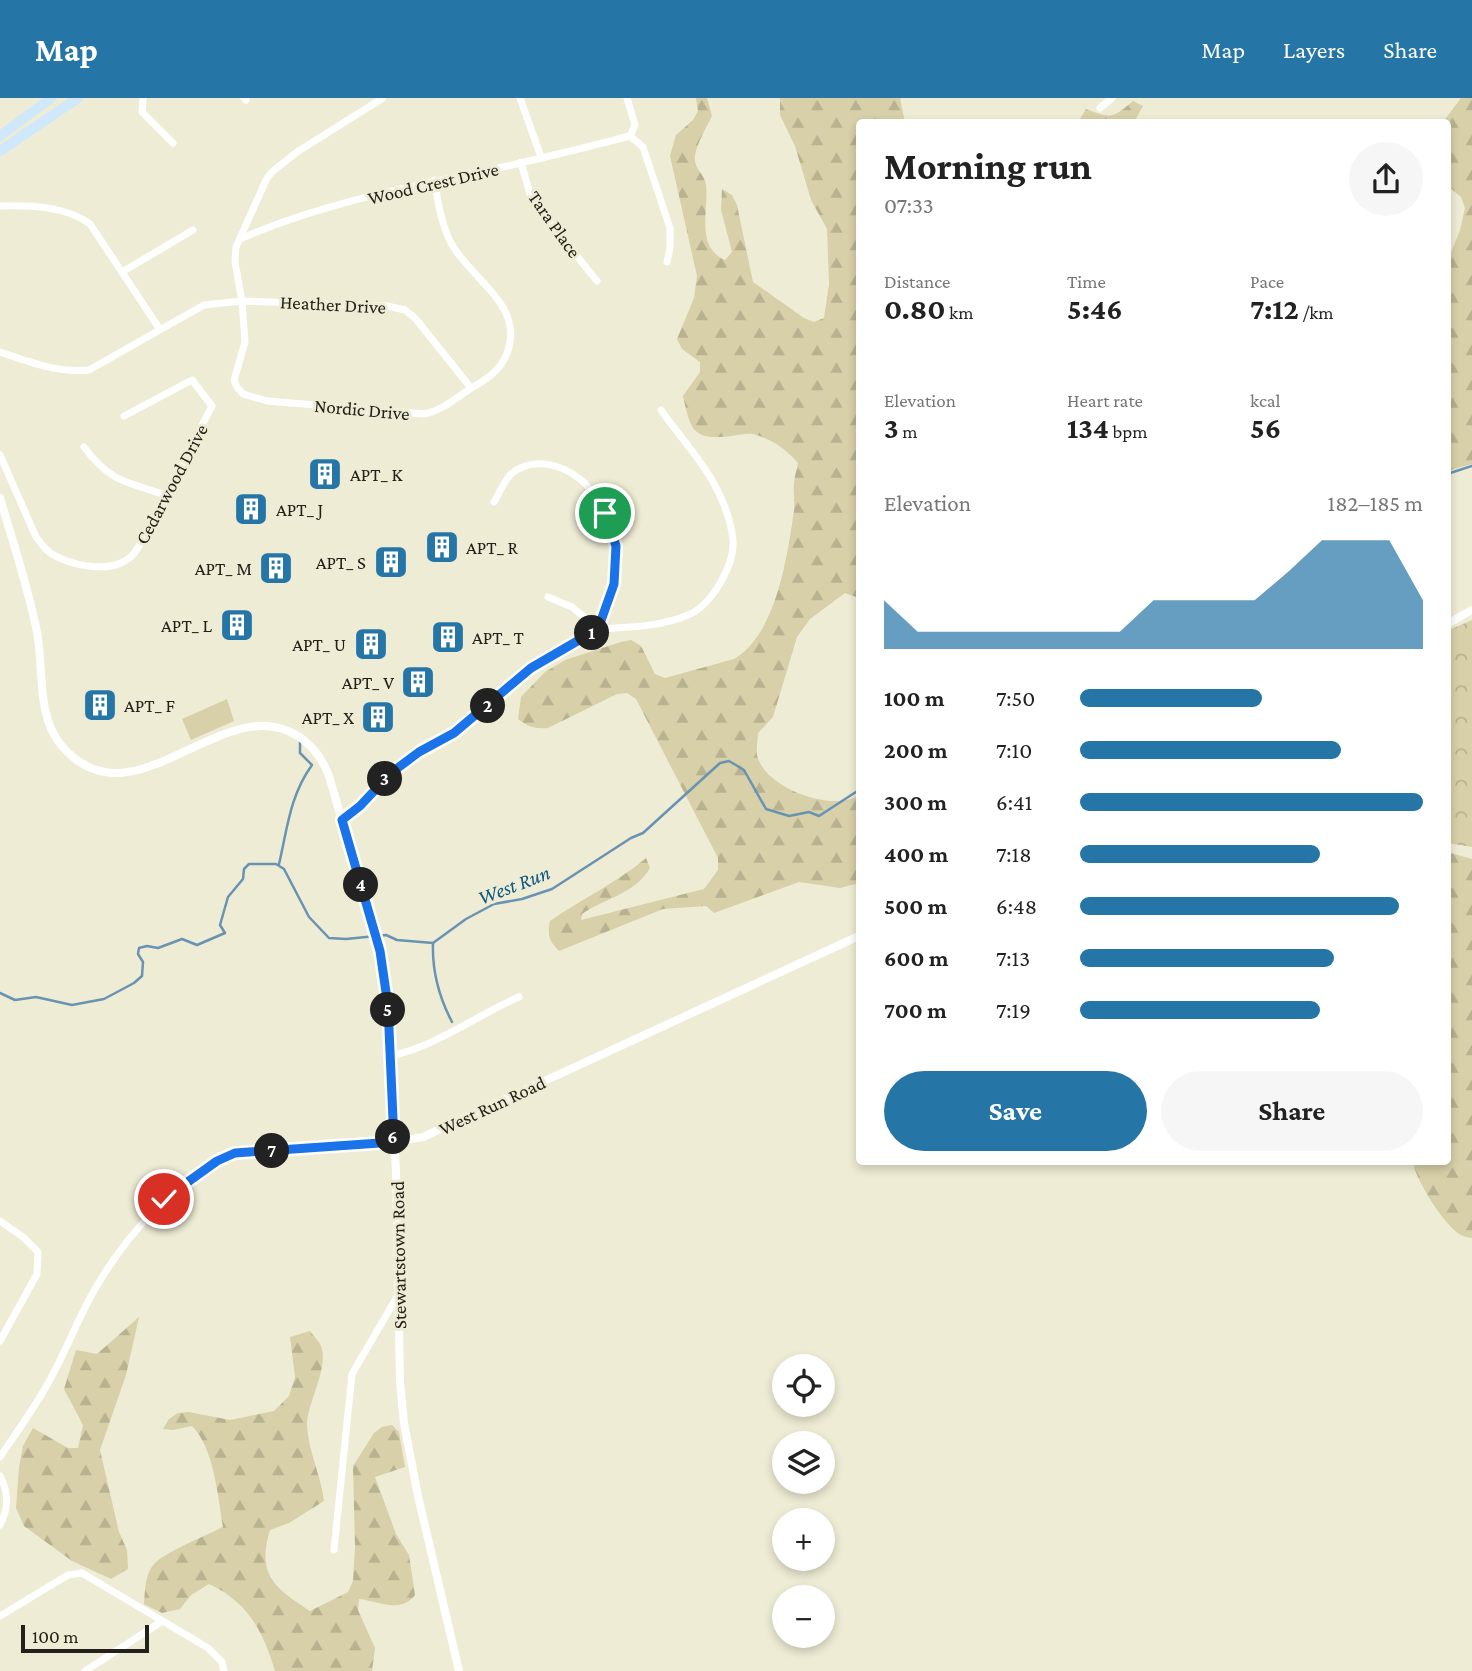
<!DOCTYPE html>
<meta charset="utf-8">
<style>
body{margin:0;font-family:"Crimson Pro",serif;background:#f6f6f6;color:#222;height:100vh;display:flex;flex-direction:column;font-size:26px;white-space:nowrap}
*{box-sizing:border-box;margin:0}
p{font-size:23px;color:#767676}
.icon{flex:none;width:38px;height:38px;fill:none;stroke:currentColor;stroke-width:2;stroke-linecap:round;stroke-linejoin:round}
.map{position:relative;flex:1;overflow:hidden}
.sheet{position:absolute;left:856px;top:21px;width:595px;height:1046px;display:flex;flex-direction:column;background:#fff;border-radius:7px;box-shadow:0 4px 10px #0003}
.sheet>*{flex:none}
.controls{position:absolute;left:772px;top:1256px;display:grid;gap:14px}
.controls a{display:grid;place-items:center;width:63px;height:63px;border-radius:50%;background:#fff;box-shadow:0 4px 10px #0003;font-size:35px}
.scale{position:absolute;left:21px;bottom:18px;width:128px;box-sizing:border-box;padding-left:7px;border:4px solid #232119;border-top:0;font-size:19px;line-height:24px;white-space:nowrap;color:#232119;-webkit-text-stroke:5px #efecd5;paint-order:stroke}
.pin{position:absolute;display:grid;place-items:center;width:60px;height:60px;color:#fff;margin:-30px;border:4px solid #fff;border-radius:50%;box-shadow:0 2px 7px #0007}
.km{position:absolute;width:35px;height:35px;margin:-18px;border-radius:50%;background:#222;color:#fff;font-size:19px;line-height:35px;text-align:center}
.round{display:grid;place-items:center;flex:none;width:74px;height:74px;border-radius:37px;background:#f6f6f6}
.overview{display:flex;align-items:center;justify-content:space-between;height:119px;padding:0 28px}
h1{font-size:38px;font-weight:700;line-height:52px}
.stats{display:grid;grid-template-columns:repeat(3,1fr);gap:10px;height:119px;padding:7px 28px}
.stats div{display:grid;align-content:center}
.stats b{font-size:30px;font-weight:700}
.stats small{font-size:19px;font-weight:400}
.stats p{font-size:19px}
.chart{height:196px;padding:14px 28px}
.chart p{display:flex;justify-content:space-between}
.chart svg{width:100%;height:126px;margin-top:7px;fill:#2576a7;opacity:.7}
.primary-button{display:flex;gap:14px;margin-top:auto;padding:14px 28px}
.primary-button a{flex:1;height:80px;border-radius:42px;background:#2576a7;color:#fff;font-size:28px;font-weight:700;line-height:80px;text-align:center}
.primary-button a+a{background:#f6f6f6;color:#222}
ul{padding:0 28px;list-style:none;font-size:23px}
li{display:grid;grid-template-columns:112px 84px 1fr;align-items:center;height:52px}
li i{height:18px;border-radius:9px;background:#2576a7}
header{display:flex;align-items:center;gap:42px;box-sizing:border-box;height:98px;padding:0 35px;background:#2576a7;color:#fff}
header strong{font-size:33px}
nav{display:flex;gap:38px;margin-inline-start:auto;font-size:24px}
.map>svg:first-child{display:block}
.forest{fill:url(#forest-firs)}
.park{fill:url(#park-crowns)}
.garden{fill:#d7d0a8}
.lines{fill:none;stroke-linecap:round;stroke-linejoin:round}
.stream{stroke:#6993b2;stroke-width:2.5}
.minor{stroke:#fff;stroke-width:7}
.tertiary{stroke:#fff;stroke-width:8}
.primary{stroke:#cfe8fb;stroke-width:10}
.route-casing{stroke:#fff;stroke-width:14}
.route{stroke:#1a73e8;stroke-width:9}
.labels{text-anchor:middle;stroke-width:6;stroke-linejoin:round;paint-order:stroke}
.street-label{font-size:19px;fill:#232119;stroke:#efecd5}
.poi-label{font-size:19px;fill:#232119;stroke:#efecd5;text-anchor:end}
.water-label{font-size:21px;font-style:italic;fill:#0e5881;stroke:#efecd5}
</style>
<header>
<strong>Map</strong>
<nav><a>Map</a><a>Layers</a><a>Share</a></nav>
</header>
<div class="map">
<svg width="1472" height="1573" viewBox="0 0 1472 1573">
<defs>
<pattern id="forest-firs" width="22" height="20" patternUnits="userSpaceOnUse" patternTransform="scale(1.75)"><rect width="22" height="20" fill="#d7d0a8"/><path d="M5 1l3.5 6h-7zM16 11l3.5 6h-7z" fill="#b8b290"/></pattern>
<pattern id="park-crowns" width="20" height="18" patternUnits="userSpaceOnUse" patternTransform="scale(1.75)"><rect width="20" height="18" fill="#d7d0a8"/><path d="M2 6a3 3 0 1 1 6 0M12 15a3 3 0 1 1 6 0" fill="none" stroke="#b8b290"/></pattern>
</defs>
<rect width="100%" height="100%" fill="#efecd5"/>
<g class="forest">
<path d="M696 0H707L712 18C706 30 697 45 695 58 693 70 705 76 706 87 709 112 695 149 725 162L732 154 721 112 722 91 732 97 737 107 753 184 804 220 814 224 824 220 829 186 827 131 811 102 795 48 780 17V0H900L905 24H859V500L845 495 810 521 797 539 773 619 758 635C758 641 756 651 757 657 764 690 833 715 859 697V785L840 790 799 784 714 815 706 808 663 811 559 853C549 843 547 837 550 823 581 801 617 785 646 760L650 770C635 796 605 800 582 816L581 822 704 791 718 772V760L636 601 627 595 617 596 548 630C535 631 528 629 518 621L521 599 545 574 565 562 621 544 631 542 641 548 655 576 665 580 734 561C777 535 787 459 794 413 795 404 793 395 794 386 794 379 797 372 798 365 786 351 772 341 753 336 747 335 738 337 732 338 694 342 691 335 683 298L700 274V264L682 251 677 241 694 200 697 178 670 58 676 37 693 22 698 13Z"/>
<path d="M1461 0H1472V366L1447 373V165L1460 132 1465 110 1461 99 1447 87V24H1443Z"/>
<path d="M1133 3 1143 8 1134 24H1078L1086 11C1111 21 1113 20 1133 3Z"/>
<path d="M1447 754 1472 761V1140C1468 1139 1465 1139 1461 1137 1445 1129 1415 1081 1413 1064H1447Z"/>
<path d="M139 1219 126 1277 100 1352 119 1434 127 1452 128 1471 111 1481 72 1463 24 1428 16 1410 19 1370 23 1348 33 1330 68 1350H78L83 1327 64 1291 76 1252 97 1256Z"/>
<path d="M310 1233C313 1237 318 1242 320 1246 331 1267 307 1304 307 1327 308 1353 321 1377 324 1403L289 1425 270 1432C256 1477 275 1490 310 1513L348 1494 353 1483 355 1449 353 1368 374 1335 382 1329 392 1327 399 1334 405 1369 375 1379 396 1436 409 1457 415 1497C401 1516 378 1503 359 1501L358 1512 375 1550 372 1573H275C263 1533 248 1504 209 1486L191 1497 180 1511 162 1515 144 1506C145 1492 145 1475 155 1465 167 1453 208 1437 223 1429 218 1399 214 1350 192 1328L173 1332 163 1331 169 1321 178 1315 189 1314 230 1322 274 1313 289 1298 295 1279 290 1239Z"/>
</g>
<path class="park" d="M1472 522V749L1447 745V533Z"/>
<path class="garden" d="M227 601 234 623 191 642 182 621Z"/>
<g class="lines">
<g class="stream">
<path d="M1447 376 1472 368"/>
<path d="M279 766C287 732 290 697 312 667L300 655V642"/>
<path d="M433 845C432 873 439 899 452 924"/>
<path d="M0 895 15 902 36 899 72 907 104 901 134 885 142 878 143 864 138 856 139 850 147 848 158 850 182 841 197 847 225 835 220 827 228 799 243 781 244 771 249 766H276L284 771 309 819 329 840 346 841 386 837 397 842 433 845 466 821 494 806 522 801 552 791 631 740 643 735 720 665 729 663 744 672 766 711 789 718 809 714 819 718 859 692"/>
</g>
<g class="minor">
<path d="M143 0 142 14 173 45"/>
<path d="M244 0 246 2"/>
<path d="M383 0 297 54 273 73 267 80 236 149 235 164 242 203 245 244 234 282 237 289 243 296 267 303 424 316C445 312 457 298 475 288 492 278 504 268 509 249 521 205 469 179 451 145 441 125 438 103 434 82"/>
<path d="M520 0 541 59"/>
<path d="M627 0 635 27 630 38 643 49 670 130V150L667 164"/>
<path d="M1100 10 1112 0"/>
<path d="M521 64 530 96 538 110 597 183"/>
<path d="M0 108C29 107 66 108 90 126L159 230"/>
<path d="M240 141C319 106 404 90 489 72 536 62 583 50 630 38"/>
<path d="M122 174 193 132"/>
<path d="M0 254C29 264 58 275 89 272L204 207 242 203 387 208 405 212 415 220 471 290"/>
<path d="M84 349C110 384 126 384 166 397"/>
<path d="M0 357 36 439C41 445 45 452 52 456 70 467 103 474 123 464 132 460 137 452 142 443L212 308 192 282 124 318"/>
<path d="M548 499 572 509 599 531C629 529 660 529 688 517 711 508 735 467 733 442 731 422 722 399 712 382 698 358 677 335 661 312"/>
<path d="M342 722 360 708 391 675 419 654 454 635 531 570 599 531C608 505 621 475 616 447 612 429 595 392 580 381 561 366 532 358 511 376 504 383 499 396 494 404"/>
<path d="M390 958C435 949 477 917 519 899"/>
<path d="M0 1123 23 1139 38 1154 37 1176 0 1243"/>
<path d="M0 1359C16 1335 33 1312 47 1287 65 1256 77 1222 95 1191 128 1134 175 1083 235 1055L394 1044"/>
<path d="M0 1378C9 1395 9 1410 0 1427"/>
<path d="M334 1452 352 1276 398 1197"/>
<path d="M0 1518 68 1477 82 1475 208 1550 222 1564 224 1573"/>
<path d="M85 1573 161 1524"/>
</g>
<g class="tertiary">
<path d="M0 400C13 444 28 489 37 534 44 569 36 617 61 647 130 729 214 602 288 633 309 642 321 657 329 678L380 853 386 892 396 1074 400 1284 404 1325 418 1398 459 1573"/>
<path d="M1447 526 1472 512"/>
<path d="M394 1044 423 1039 859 838"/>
</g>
<g class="primary">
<path d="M0 38 51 0"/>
<path d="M0 53 78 0"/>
</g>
</g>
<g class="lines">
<g class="route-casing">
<path id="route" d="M164 1101 217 1063 235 1055 394 1044 388 908 380 853 342 722 360 708 391 675 419 654 454 635 531 570 598 531 614 486 616 448 605 415"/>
</g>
<use href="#route" class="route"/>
</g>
<defs>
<g id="building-square" transform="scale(1.75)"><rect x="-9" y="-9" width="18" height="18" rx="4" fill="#2576a7" stroke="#efecd5"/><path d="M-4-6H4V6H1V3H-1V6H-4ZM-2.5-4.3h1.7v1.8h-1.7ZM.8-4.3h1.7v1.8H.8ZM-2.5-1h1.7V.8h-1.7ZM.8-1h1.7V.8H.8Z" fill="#fff"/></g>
</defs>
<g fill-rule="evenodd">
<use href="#building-square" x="325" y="376"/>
<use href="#building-square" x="251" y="411"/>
<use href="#building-square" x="442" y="449"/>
<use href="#building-square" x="391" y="464"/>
<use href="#building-square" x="276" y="470"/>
<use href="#building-square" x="237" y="527"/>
<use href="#building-square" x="448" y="539"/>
<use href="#building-square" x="371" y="546"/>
<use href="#building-square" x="418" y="584"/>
<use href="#building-square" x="100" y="607"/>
<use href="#building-square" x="378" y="619"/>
</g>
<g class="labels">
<g class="street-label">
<text transform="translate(433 85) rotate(-13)" y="7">Wood Crest Drive</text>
<text transform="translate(555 126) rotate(55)" y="7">Tara Place</text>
<text transform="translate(333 206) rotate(3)" y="7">Heather Drive</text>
<text transform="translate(362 311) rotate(5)" y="7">Nordic Drive</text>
<text transform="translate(171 386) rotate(-62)" y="7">Cedarwood Drive</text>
<text transform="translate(492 1007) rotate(-25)" y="7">West Run Road</text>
<text transform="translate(398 1157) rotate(-91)" y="7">Stewartstown Road</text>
</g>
<g class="poi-label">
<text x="350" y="383" text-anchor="start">APT_ K</text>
<text x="276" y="418" text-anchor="start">APT_ J</text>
<text x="466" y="456" text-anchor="start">APT_ R</text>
<text x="366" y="471">APT_ S</text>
<text x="252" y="477">APT_ M</text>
<text x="212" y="534">APT_ L</text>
<text x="472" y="546" text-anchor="start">APT_ T</text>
<text x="346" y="553">APT_ U</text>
<text x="394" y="591">APT_ V</text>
<text x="124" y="614" text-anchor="start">APT_ F</text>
<text x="354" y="626">APT_ X</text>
</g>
<g class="water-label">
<text transform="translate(514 787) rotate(-21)" y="7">West Run</text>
</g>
</g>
</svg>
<div class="controls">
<a><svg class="icon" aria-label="locate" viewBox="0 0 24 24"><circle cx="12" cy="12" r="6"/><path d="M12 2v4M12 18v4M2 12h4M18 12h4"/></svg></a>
<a><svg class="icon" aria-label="layers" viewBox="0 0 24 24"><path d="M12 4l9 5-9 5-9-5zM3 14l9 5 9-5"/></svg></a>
<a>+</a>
<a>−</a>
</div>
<div class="scale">100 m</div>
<div class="pin" style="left:605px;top:415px;background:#1e9e55"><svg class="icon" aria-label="arrive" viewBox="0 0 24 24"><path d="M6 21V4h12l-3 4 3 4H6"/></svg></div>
<div class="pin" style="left:164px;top:1101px;background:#d93025"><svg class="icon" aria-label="check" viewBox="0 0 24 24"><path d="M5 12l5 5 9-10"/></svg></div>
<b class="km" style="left:592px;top:535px">1</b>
<b class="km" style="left:488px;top:608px">2</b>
<b class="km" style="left:385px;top:681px">3</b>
<b class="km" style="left:361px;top:787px">4</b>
<b class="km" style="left:388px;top:912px">5</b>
<b class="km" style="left:393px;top:1039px">6</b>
<b class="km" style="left:272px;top:1053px">7</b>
<section class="sheet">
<div class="overview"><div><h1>Morning run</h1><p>07:33</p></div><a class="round"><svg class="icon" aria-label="share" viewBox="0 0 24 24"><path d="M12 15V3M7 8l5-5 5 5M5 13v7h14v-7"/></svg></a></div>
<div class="stats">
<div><p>Distance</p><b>0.80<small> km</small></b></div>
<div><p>Time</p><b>5:46</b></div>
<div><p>Pace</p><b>7:12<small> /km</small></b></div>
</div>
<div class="stats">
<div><p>Elevation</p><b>3<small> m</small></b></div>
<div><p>Heart rate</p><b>134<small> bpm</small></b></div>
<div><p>kcal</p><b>56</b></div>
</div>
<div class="chart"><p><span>Elevation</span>182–185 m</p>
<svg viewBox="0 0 160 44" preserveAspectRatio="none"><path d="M0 44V27L10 38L20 38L30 38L40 38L50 38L60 38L70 38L80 27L90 27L100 27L110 27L120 17L130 6L140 6L150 6L160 27V44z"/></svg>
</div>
<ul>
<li><b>100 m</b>7:50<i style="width:53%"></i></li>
<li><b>200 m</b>7:10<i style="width:76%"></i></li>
<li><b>300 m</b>6:41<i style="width:100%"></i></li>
<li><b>400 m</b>7:18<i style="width:70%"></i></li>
<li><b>500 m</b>6:48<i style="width:93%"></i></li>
<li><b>600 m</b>7:13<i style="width:74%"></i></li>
<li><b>700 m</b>7:19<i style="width:70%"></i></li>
</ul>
<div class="primary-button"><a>Save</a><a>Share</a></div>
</section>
</div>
